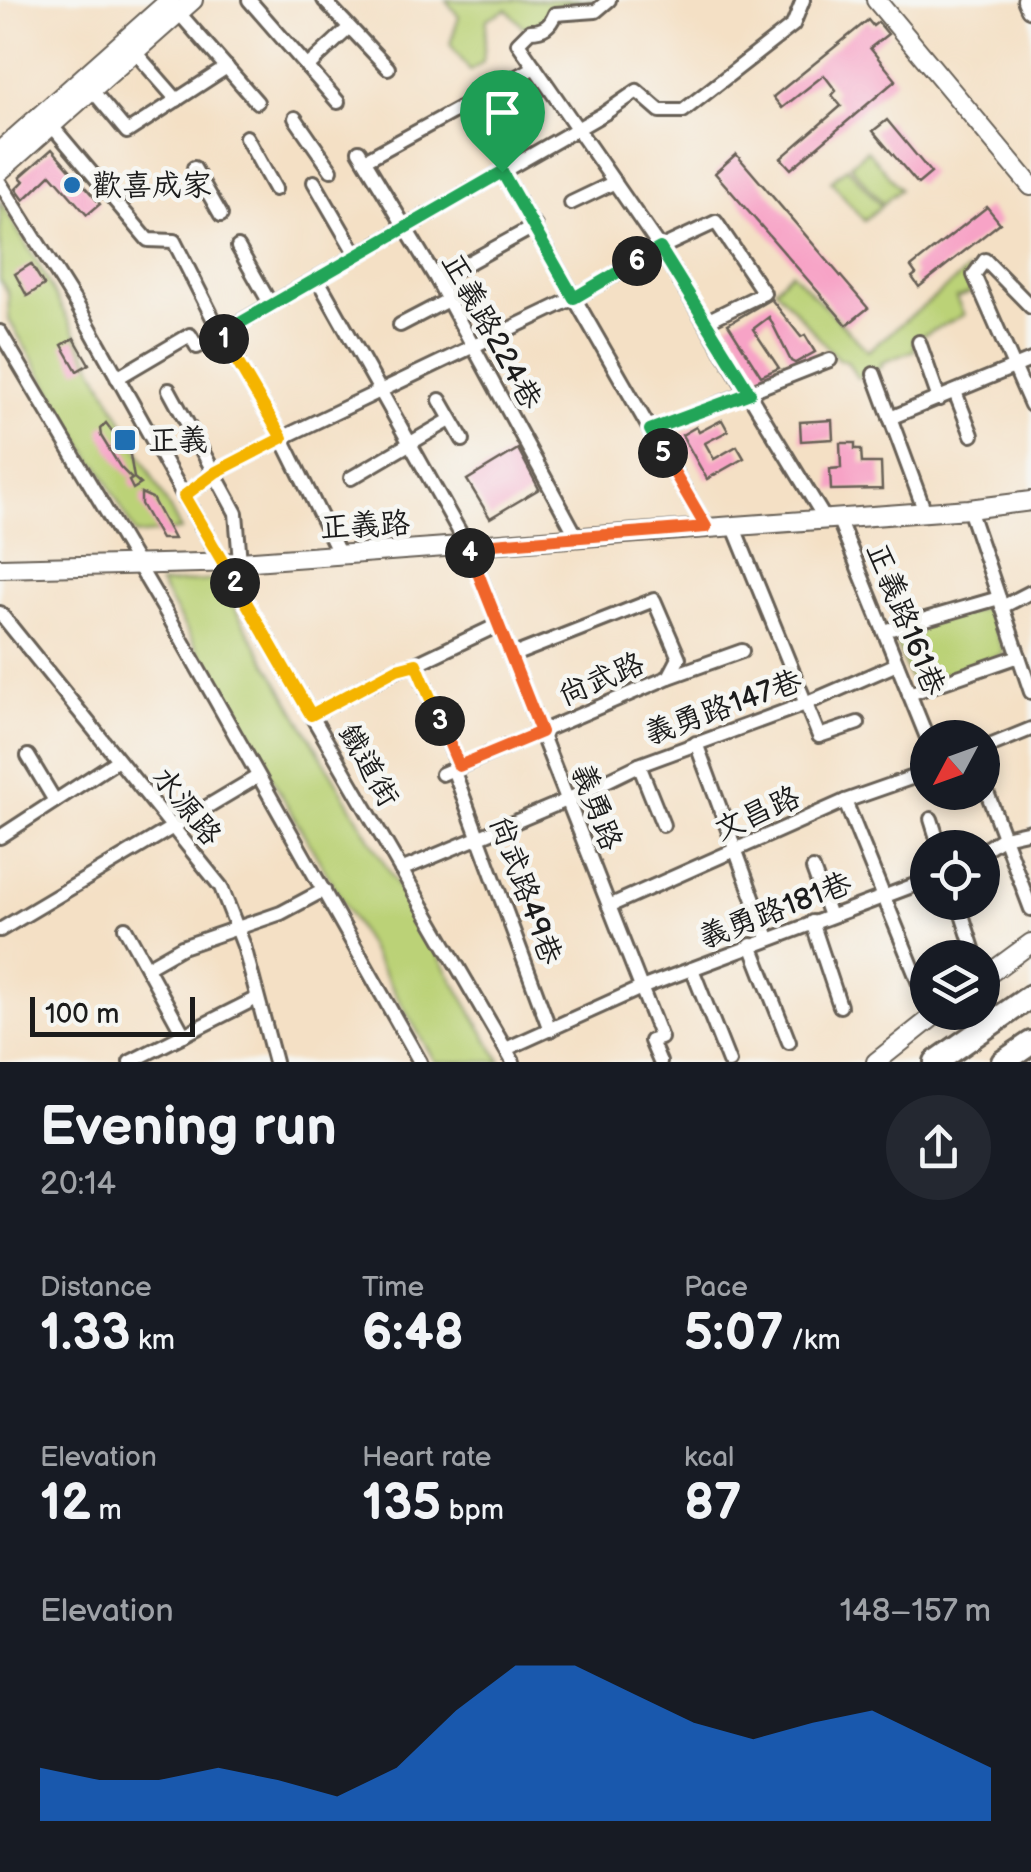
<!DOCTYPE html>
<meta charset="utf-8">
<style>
body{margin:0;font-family:"Balsamiq Sans","LXGW WenKai TC",sans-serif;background:#242831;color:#f1f3f6;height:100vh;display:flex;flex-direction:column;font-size:38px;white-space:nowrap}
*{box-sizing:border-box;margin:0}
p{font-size:32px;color:#9ea1a6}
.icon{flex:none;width:55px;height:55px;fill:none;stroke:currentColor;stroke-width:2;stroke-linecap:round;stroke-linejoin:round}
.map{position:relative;height:1062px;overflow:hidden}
.panel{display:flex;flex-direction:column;background:#171b24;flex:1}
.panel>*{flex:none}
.needle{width:65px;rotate:229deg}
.buttons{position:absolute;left:910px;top:720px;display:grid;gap:20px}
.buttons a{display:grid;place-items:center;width:90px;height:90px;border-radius:50%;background:#171b24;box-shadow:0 5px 15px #0003;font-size:50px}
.scale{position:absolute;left:30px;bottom:25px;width:165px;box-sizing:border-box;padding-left:10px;border:5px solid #1c1c1c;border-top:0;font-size:28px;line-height:35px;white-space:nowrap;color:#1c1c1c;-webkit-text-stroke:8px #f6f6f2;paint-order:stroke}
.pin{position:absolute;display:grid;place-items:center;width:85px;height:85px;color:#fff;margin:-102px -42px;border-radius:50% 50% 50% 0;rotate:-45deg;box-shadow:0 0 10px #0007}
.pin .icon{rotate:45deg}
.km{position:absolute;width:50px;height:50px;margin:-25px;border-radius:50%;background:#222;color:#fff;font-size:28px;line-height:50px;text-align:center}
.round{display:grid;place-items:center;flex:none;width:105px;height:105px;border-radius:52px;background:#242831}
.overview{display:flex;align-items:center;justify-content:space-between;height:170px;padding:0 40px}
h1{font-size:55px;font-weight:600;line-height:75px}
.stats{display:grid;grid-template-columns:repeat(3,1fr);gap:15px;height:170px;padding:10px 40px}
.stats div{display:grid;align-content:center}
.stats b{font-size:50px;font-weight:600}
.stats small{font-size:28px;font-weight:400}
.stats p{font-size:28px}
.chart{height:280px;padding:20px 40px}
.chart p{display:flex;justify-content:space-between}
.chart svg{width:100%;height:180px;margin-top:10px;fill:#1a73e8;opacity:.7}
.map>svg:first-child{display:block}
.green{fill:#bbd277;stroke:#6c774a;stroke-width:2.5}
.building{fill:#f7a3c6}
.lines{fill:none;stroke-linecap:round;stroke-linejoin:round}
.street-casing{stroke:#686157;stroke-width:18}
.secondary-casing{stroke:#686157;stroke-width:22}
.primary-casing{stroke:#686157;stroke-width:25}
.highway-casing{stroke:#686157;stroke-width:28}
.street{stroke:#fff;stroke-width:12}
.secondary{stroke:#fff;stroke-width:18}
.primary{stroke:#fff;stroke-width:20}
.highway{stroke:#fff;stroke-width:22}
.split-1-casing{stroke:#fff;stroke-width:20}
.split-2-casing{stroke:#fff;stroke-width:20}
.split-3-casing{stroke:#fff;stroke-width:20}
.split-4-casing{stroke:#fff;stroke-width:20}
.split-5-casing{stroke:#fff;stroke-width:20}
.split-6-casing{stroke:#fff;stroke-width:20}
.split-7-casing{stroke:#fff;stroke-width:20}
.split-1{stroke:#22a559;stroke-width:12}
.split-2{stroke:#f5b400;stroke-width:12}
.split-3{stroke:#f5b400;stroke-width:12}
.split-4{stroke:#f0652b;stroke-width:12}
.split-5{stroke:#f0652b;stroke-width:12}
.split-6{stroke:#22a559;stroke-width:12}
.split-7{stroke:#22a559;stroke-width:12}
.poi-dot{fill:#1f6fb2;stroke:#f6f6f2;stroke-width:4}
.labels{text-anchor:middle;stroke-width:9;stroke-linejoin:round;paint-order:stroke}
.poi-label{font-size:30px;fill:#1c1c1c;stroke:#f6f6f2;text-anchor:start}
.street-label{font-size:30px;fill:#1c1c1c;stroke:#f6f6f2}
</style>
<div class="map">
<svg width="1031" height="1062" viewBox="0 0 1031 1062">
<rect width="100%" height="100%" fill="#f6f6f2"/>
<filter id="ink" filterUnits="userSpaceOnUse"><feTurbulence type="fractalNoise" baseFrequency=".01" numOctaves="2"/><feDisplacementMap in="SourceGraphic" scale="20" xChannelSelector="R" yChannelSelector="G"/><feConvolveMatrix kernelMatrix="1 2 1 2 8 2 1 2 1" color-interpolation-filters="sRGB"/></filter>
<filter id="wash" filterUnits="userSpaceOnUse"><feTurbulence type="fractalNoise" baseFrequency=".0048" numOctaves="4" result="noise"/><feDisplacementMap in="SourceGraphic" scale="40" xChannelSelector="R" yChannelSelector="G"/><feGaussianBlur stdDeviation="2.25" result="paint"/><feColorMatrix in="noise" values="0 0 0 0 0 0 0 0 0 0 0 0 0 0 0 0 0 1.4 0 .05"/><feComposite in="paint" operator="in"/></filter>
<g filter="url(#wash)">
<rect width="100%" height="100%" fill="#f4e0c5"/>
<g class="green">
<path d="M446 0H594L562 5 534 27H523L507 9 487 19 483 62 470 71 450 44 459 17Z"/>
<path d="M867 150 900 189 883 204 850 165Z"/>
<path d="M847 167 881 206 864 221 831 181Z"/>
<path d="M0 201 37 262 181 530 136 535 98 465 93 462 9 320 8 292 0 280Z"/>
<path d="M968 270 976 291 956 298 964 315 913 340 915 350 881 363 882 367 857 378 847 361 838 359 775 288 791 272 868 351Z"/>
<path d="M218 580 501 1062H435L160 584Z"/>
<path d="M987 607 1004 654 913 687 892 633Z"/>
</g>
<g id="blocks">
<g class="building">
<path d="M868 20 873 26 878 22 888 34 870 48 896 80 791 169 781 158 841 106 832 95 836 91 824 75 782 108 773 97Z"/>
<path d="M887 120 931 173 918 184 873 131Z"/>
<path d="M52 149 100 204 87 215 51 174 24 200 16 189 24 181 20 177Z"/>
<path d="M736 154 868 308 847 325 715 173Z"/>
<path d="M987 207 1000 223 919 287 912 277 916 274 911 267Z"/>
<path d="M31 264 44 285 27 296 15 274Z"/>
<path d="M771 299 801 337 805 335 815 352 795 363 791 361 769 317 753 329 779 368 761 376 728 324Z"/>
<path d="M74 338 89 364 77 371 62 345Z"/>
<path d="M722 420 728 431 705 443 714 459 737 446 744 458 707 479 682 435 696 427 699 432Z"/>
<path d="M832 420 833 439 801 441 800 422Z"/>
<path d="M106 423 130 455 134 478 141 484 133 489 129 481 132 479 120 467 101 436 100 429Z"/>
<path d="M840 443H855V449H861L862 463H881L882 489 831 490 830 469 841 468Z"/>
<path d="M518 449 539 489 490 518 467 480Z"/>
<path d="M141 493 152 498 174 539H161L141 504Z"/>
</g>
</g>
</g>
<g filter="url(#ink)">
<use href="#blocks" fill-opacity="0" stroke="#686157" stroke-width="2.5"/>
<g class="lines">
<g class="street-casing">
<g id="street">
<path d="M249 0 338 102"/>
<path d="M324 0 388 68"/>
<path d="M609 0 596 11 555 14C550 26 544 31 530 31L518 43 660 248 825 519"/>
<path d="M179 13 257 102"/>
<path d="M135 52 177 100"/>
<path d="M307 67 349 28"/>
<path d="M92 90 127 132 227 67"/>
<path d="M295 118 331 170"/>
<path d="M52 126 148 240 174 241 221 334 282 438 339 553"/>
<path d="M246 137 275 189"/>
<path d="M359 151 437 280 577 537"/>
<path d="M365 160 535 67"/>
<path d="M194 168 221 215"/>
<path d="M502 172 706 527"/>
<path d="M314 182 357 256"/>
<path d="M0 183 77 305 184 496 513 1062"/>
<path d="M571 203 615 182"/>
<path d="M238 247 271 305"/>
<path d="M317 278 468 547 661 1038 651 1041 660 1062"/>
<path d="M437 280 535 226"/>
<path d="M1031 307 985 260 974 275 1031 405"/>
<path d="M400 325 446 301"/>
<path d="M0 332 166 612 420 1062"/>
<path d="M919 342 939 399"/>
<path d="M874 374 925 512"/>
<path d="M117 378 190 335 197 347 605 113 637 91 660 111H683L793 25 803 0"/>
<path d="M169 390 236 513 240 562"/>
<path d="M955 392 972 435"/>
<path d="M440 400 463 440"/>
<path d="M890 418 1031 360"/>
<path d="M650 431 830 360"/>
<path d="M351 478 450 420"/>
<path d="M184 496 216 472 282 438 574 298 660 248 716 222 764 293 705 322"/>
<path d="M969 509 1031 692"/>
<path d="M838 518 928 740"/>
<path d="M733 525 819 736 858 723"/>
<path d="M1002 607 1031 592"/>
<path d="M0 613 221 887 244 946 275 1062"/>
<path d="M884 631 999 598"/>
<path d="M511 656 654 600 679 658 669 677"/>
<path d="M416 664 459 767"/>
<path d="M909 694 1019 656"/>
<path d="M311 715 397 669 416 664 498 625"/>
<path d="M696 743 768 938"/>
<path d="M982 749 1031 729"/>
<path d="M28 756 55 801"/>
<path d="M639 765 663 825"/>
<path d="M453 769 550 1030"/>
<path d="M442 774 669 677 742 651"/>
<path d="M982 779 1031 909"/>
<path d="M845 801 923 993"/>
<path d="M931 819 940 848"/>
<path d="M0 837 118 760"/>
<path d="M982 851 1004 837 1031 831"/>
<path d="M813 869 830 916"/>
<path d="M401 870 567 800 639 765 805 704 897 664"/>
<path d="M958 902 975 955"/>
<path d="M609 906 845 801 928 772"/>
<path d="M812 922 840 1006"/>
<path d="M125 928 184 1035"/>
<path d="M0 930 257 777"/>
<path d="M751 945 789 1042"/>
<path d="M147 967 182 947 281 913 324 890"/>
<path d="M692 969 729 1062"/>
<path d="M506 1049 641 988 928 880"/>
<path d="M130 1062 257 998"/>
</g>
</g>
<g class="secondary-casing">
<g id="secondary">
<path d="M876 0 1031 186"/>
<path d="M0 151 170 0"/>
<path d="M0 171 193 0"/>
<path d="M0 568 240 562 969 509 1031 501"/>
<path d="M982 979 1031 943"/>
<path d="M876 1062 939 1012"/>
</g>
</g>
<g class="primary-casing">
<path id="primary" d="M1028 0 1031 7"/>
</g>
<g class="highway-casing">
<g id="highway">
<path d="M936 1062 1031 996"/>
<path d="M1003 1062 1031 1043"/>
</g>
</g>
<use href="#street" class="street"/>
<use href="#secondary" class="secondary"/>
<use href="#primary" class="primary"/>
<use href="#highway" class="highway"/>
</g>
</g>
<g class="lines" filter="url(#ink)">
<g class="split-1-casing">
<path id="split-1" d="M224 339 221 334 502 172"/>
</g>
<g class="split-2-casing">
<path id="split-2" d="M224 339 282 438 216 472 184 496 235 583"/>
</g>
<g class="split-3-casing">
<path id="split-3" d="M235 583 311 715 397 669 416 664 440 721"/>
</g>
<g class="split-4-casing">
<path id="split-4" d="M440 721 459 766 541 732 470 553"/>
</g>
<g class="split-5-casing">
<path id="split-5" d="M470 553 468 546 706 527 663 453"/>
</g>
<g class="split-6-casing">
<path id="split-6" d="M637 261 660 248 750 393 650 430 663 453"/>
</g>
<g class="split-7-casing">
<path id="split-7" d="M502 172 574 298 637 261"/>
</g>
<use href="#split-1" class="split-1"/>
<use href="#split-2" class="split-2"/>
<use href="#split-3" class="split-3"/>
<use href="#split-4" class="split-4"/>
<use href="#split-5" class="split-5"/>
<use href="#split-6" class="split-6"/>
<use href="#split-7" class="split-7"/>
</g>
<g class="poi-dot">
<circle cx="72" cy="185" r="10"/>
<rect x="113" y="428" width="24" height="24" rx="5"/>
</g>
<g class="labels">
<g class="poi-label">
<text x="92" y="195">歡喜成家</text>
<text x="148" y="450">正義</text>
</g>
<g class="street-label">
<text transform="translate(492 331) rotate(61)" y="10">正義路224巷</text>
<text transform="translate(365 525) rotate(-3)" y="10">正義路</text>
<text transform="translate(906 619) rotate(68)" y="10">正義路161巷</text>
<text transform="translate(601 679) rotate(-23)" y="10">尚武路</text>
<text transform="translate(723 707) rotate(-20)" y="10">義勇路147巷</text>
<text transform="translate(369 765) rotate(60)" y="10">鐵道街</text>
<text transform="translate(187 806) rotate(51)" y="10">水源路</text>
<text transform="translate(597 807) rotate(69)" y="10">義勇路</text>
<text transform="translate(757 813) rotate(-24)" y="10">文昌路</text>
<text transform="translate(526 890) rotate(70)" y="10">尚武路49巷</text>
<text transform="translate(775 910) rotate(-21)" y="10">義勇路181巷</text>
</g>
</g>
</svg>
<div class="buttons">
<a><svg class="needle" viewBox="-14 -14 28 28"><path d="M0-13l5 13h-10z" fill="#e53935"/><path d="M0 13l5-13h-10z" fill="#9ea1a6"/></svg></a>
<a><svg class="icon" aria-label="locate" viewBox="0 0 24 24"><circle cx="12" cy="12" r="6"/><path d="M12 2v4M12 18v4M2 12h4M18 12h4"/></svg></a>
<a><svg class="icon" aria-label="layers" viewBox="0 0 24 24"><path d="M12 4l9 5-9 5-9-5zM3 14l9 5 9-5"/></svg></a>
</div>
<div class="scale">100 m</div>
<div class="pin" style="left:502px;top:172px;background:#1e9e55"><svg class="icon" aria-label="arrive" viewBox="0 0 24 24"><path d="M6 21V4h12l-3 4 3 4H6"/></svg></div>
<b class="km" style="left:224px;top:339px">1</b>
<b class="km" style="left:235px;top:583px">2</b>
<b class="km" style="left:440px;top:721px">3</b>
<b class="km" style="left:470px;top:553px">4</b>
<b class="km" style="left:663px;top:453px">5</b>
<b class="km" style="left:637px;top:261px">6</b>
</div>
<section class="panel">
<div class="overview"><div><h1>Evening run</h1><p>20:14</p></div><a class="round"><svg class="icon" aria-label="share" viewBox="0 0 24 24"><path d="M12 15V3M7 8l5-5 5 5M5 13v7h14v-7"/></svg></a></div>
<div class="stats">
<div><p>Distance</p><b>1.33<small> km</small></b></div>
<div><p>Time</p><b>6:48</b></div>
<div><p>Pace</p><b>5:07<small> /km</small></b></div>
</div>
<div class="stats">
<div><p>Elevation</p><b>12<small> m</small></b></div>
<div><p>Heart rate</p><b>135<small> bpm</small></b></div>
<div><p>kcal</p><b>87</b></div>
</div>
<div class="chart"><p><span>Elevation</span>148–157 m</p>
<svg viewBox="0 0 160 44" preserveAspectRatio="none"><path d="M0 44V31L10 34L20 34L30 31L40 34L50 38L60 31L70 17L80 6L90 6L100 13L110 20L120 24L130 20L140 17L150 24L160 31V44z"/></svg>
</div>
</section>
